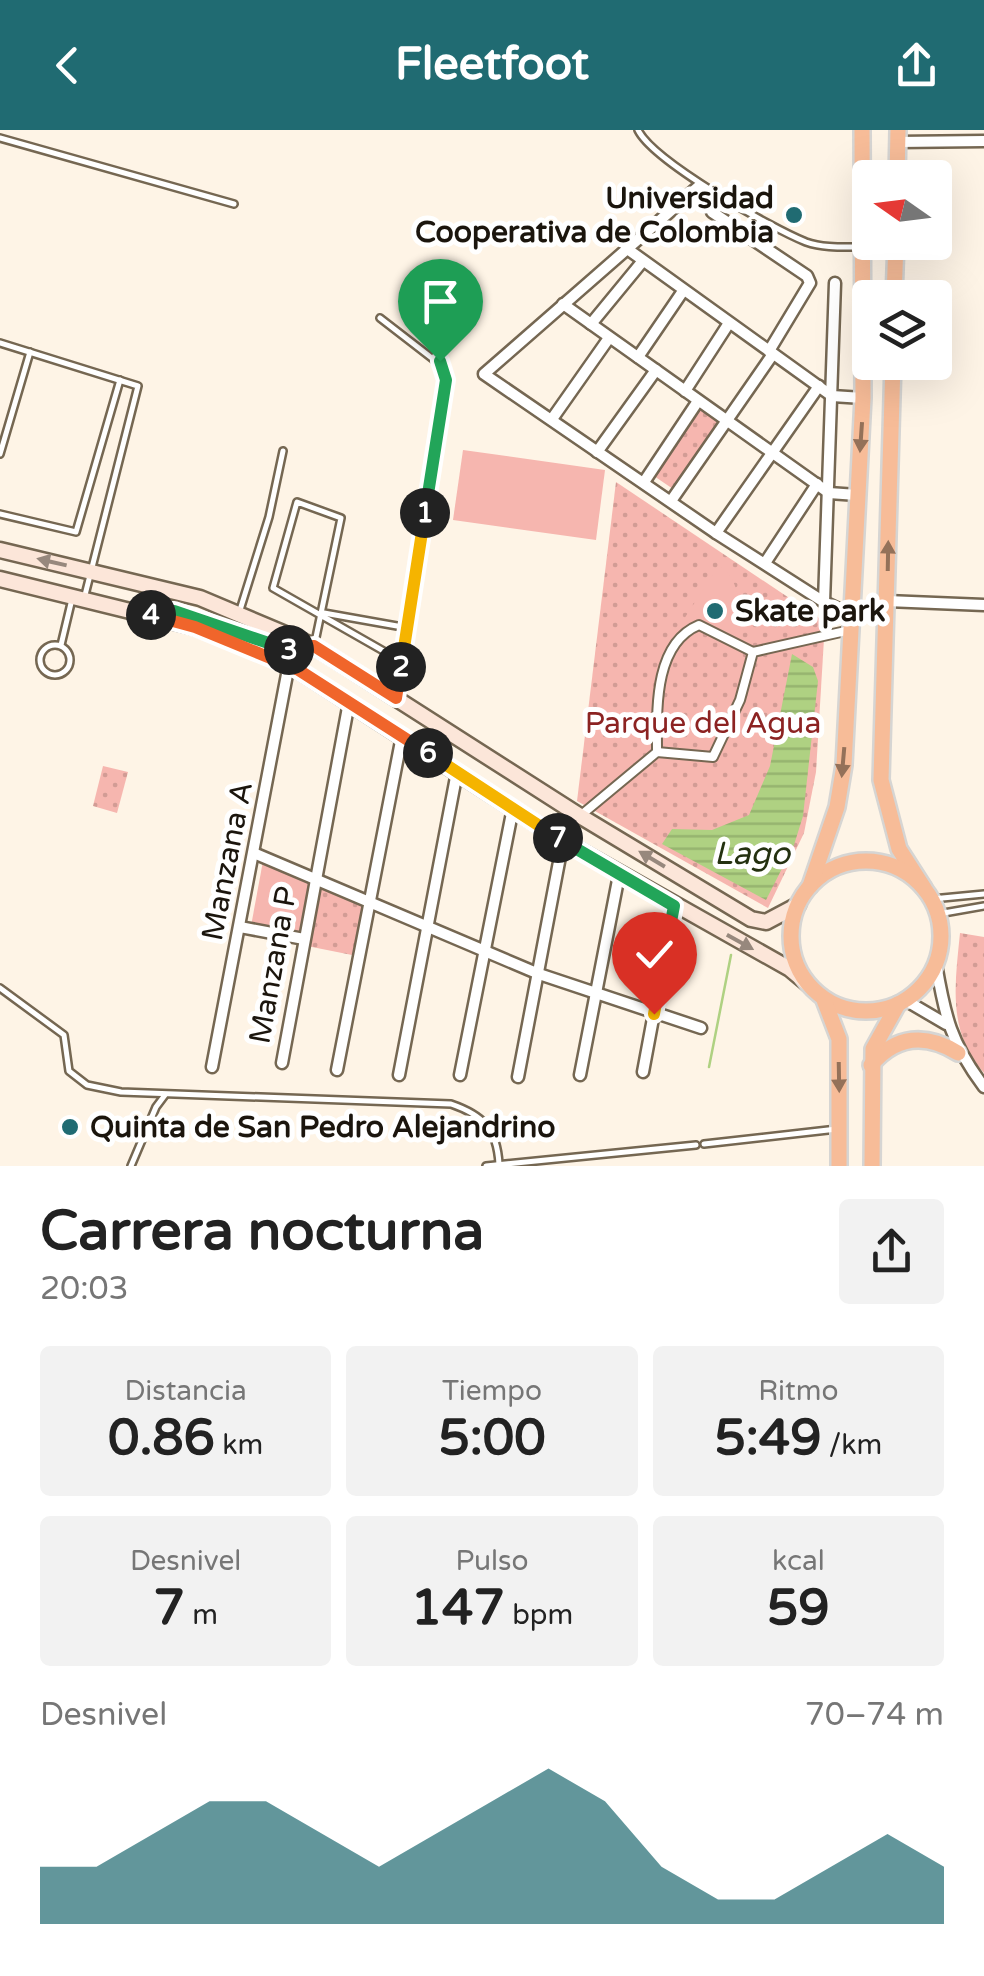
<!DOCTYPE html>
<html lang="es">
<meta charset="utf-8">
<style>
body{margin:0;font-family:"Varela Round",sans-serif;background:#f2f2f2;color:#222;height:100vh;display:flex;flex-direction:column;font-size:38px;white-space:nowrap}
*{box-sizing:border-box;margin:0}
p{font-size:32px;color:#767676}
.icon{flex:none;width:55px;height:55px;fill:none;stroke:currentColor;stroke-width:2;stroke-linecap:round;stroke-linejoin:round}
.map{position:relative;height:1036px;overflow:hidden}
.sheet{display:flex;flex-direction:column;background:#fff;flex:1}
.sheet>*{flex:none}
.needle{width:65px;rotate:284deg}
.tools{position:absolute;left:852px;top:30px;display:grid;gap:20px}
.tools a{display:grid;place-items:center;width:100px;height:100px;border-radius:10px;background:#fff;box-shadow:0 10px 40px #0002;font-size:50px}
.pin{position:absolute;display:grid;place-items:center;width:85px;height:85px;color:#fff;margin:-102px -42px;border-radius:50% 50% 50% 0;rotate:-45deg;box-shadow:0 0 10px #0007}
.pin .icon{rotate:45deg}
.km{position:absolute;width:50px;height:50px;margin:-25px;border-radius:50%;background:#222;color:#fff;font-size:28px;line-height:50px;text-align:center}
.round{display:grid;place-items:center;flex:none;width:105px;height:105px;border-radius:10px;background:#f2f2f2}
.summary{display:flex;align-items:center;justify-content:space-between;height:170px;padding:0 40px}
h1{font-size:55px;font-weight:800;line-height:75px}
.figures{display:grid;grid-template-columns:repeat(3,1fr);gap:15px;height:170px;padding:10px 40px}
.figures div{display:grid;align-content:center;border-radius:10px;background:#f2f2f2;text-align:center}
.figures b{font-size:50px;font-weight:800}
.figures small{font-size:28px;font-weight:400}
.figures p{font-size:28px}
.chart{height:280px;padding:20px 40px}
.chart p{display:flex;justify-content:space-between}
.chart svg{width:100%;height:180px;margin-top:10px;fill:#206b72;opacity:.7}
header{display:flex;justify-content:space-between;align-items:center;height:130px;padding:0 40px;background:#206b72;color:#fff;font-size:45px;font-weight:800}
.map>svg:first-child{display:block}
.park{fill:url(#park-dots)}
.pitch{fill:#f6b6af}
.water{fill:url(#water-rules)}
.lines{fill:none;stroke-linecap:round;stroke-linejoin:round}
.stream{stroke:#afd182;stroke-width:2.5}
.service-casing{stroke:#756752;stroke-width:10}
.pedestrian-casing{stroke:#756752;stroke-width:12}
.minor-casing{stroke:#756752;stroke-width:15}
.secondary-casing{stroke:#756752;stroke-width:19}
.trunk-casing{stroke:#d6d5d3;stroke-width:20}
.service{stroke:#fff;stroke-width:5}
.pedestrian{stroke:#fff;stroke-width:8}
.minor{stroke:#fff;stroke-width:10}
.secondary{stroke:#fce6d9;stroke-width:14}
.trunk{stroke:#f7bc98;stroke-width:15}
.oneway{fill:#947159}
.oneway2{fill:#97887d}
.split-1-casing{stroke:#fff;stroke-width:20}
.split-2-casing{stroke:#fff;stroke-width:20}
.split-3-casing{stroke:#fff;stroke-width:20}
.split-4-casing{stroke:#fff;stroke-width:20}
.split-5-casing{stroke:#fff;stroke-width:20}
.split-6-casing{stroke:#fff;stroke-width:20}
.split-7-casing{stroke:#fff;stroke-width:20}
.split-8-casing{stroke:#fff;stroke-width:20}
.split-9-casing{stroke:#fff;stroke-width:20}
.split-1{stroke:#22a559;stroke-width:12}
.split-2{stroke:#f5b400;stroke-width:12}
.split-3{stroke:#f0652b;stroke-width:12}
.split-4{stroke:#22a559;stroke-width:12}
.split-5{stroke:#f0652b;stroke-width:12}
.split-6{stroke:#f0652b;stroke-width:12}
.split-7{stroke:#f5b400;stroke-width:12}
.split-8{stroke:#22a559;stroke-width:12}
.split-9{stroke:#f5b400;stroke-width:12}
.poi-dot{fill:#206b72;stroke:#fff;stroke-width:4}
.labels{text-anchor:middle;stroke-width:10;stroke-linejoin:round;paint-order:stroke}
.poi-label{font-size:30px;font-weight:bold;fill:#1b150d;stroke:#fff;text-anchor:start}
.park-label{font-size:30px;fill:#8c2322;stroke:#fff}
.street-label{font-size:30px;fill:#1b150d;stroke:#fff}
.water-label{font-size:32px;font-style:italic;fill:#243110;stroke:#fff}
</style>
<header><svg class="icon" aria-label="back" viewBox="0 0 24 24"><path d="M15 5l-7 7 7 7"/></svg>Fleetfoot<svg class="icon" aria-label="share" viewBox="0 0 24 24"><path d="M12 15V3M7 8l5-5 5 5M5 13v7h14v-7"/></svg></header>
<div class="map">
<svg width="984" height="1036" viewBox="0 0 984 1036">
<defs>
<pattern id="park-dots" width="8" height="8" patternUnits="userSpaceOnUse" patternTransform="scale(2.5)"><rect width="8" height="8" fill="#f6b6af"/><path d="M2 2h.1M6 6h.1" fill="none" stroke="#d29c95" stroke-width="1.8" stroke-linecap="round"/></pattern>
<pattern id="water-rules" width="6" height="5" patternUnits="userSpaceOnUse" patternTransform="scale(2.5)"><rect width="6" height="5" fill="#afd182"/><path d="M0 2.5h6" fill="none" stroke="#96b36f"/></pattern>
</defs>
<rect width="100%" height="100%" fill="#fef4e6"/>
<g class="park">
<path d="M697 278 720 293 676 361 654 346Z"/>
<path d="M616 352 825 492 816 642 804 703 768 778 577 671Z"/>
<path d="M103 636 128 642 117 683 93 676Z"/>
<path d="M319 753 368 778 357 826 307 816Z"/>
<path d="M960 803 984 807V943C947 902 955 854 960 803Z"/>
</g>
<g class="pitch">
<path d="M463 320 605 340 596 410 453 390Z"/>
<path d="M719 435C743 450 740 487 740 512L690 496 684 489Z"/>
<path d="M263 731 310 747 299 806 251 796Z"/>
</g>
<path class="water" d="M792 524 813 537 818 551 803 686 794 715 766 770 662 714 672 699 712 700 749 685 770 636Z"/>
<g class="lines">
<path class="stream" d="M709 937 731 825"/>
<g class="service-casing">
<g id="service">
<path d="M638 0C653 31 771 98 806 112 823 118 842 117 860 117"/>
<path d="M0 8 234 74"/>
<path d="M380 188 446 239 396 565"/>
<path d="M0 213 138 256 85 465"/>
<path d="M0 324 30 222"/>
<path d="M0 384 76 402 120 250"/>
<path d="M240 480 269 387 283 321"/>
<path d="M324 483 397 496"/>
<path d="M315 512 341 388 297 372 273 458 387 523"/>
<path d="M61 515 72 469"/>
<circle cx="55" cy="530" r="15"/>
<path d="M932 769 984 764"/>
<path d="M938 784 984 776"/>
<path d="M0 858 64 905 69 941 87 955 121 962 451 974C483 985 497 999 499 1034"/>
<path d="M704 1014 837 999"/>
<path d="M131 1036 156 977 165 965"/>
<path d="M486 1036 696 1015"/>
</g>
</g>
<g class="pedestrian-casing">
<g id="pedestrian">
<path d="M657 622C657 582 653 514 699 495L753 522"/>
<path d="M580 686 657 622 713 627 740 570 753 522 850 500"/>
</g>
</g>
<g class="minor-casing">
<g id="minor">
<path d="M898 12 984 11"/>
<path d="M698 57 484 244 716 403 824 472 850 484"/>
<path d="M712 82 807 146 810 153 769 221"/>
<path d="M626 118 832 266 863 268"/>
<path d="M563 174 829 363 857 365"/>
<path d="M591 194 642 132"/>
<path d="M638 227 683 161"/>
<path d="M685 261 729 193"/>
<path d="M552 289 609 208"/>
<path d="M597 322 656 240"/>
<path d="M644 352 698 271"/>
<path d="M671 371 773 224"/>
<path d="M716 403 819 256"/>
<path d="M765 433 817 354"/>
<path d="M887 471 984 475"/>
<path d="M824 472 835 153"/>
<path d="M256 724 539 844 701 898"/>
<path d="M240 797 304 809"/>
<path d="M936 834C945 887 951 913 984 957"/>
<path d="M905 870 946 894"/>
<path d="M282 933 349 572"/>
<path d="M212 937 289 534"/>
<path d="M337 940 402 606"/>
<path d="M643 942 674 776"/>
<path d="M399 945 457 642"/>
<path d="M460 945 513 678"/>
<path d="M580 945 619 745"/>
<path d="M518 947 563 711"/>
</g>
</g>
<g class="secondary-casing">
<g id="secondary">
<path d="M0 420 200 468 314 516 580 686 751 789 766 792 798 775"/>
<path d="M0 449 195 497 289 534 563 711 790 839 808 854"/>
<path d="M156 483C197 479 290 533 314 516"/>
</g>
</g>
<g class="trunk-casing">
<g id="trunk">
<path d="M897 48 898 0"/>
<path d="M894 168 896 112"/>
<path d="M893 232 881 650 899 719 924 758"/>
<circle cx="866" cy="806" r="75"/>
<path d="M810 756 837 677 844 635 863 268 862 0"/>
<path d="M824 870 839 909V1036"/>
<path d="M871 935C896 905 926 903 958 923"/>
<path d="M872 1036 873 919 898 874"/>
</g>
</g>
<use href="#service" class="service"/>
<use href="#pedestrian" class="pedestrian"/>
<use href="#minor" class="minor"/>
<use href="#secondary" class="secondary"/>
<use href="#trunk" class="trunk"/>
</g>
<defs><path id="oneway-solid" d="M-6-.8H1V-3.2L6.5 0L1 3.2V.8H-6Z" transform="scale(2.5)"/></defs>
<g class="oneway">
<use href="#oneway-solid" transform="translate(861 307) rotate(94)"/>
<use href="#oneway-solid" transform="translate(888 426) rotate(-89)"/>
<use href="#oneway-solid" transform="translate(843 632) rotate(95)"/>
<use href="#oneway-solid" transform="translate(839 947) rotate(89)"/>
</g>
<g class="oneway2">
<use href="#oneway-solid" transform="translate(52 432) rotate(-167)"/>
<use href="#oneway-solid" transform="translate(652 729) rotate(-149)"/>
<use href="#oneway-solid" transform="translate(740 812) rotate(29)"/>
</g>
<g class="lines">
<g class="split-1-casing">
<path id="split-1" d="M425 383 446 250 440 231"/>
</g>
<g class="split-2-casing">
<path id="split-2" d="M401 537 425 383"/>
</g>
<g class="split-3-casing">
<path id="split-3" d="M289 520 314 516 396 568 401 537"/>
</g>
<g class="split-4-casing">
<path id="split-4" d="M151 485 146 484 174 481 289 520"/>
</g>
<g class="split-5-casing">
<path id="split-5" d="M151 485 195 497 297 539"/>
</g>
<g class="split-6-casing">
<path id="split-6" d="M297 539 428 623"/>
</g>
<g class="split-7-casing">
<path id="split-7" d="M428 623 558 708"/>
</g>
<g class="split-8-casing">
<path id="split-8" d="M558 708 674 776 670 797"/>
</g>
<g class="split-9-casing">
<path id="split-9" d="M654 884 670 797"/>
</g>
<use href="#split-1" class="split-1"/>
<use href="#split-2" class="split-2"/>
<use href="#split-3" class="split-3"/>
<use href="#split-4" class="split-4"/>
<use href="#split-5" class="split-5"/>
<use href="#split-6" class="split-6"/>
<use href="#split-7" class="split-7"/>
<use href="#split-8" class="split-8"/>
<use href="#split-9" class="split-9"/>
</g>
<g class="poi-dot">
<circle cx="794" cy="85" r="10"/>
<circle cx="715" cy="481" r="10"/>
<circle cx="70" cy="997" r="10"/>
</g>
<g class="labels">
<g class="poi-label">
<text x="774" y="78" text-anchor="end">Universidad<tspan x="774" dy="34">Cooperativa de Colombia</tspan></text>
<text x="735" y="491">Skate park</text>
<text x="90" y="1007">Quinta de San Pedro Alejandrino</text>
</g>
<g class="park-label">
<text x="703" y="603">Parque del Agua</text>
</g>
<g class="street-label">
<text transform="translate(227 731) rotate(-79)" y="10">Manzana A</text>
<text transform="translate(273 835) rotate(-80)" y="10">Manzana P</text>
</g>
<g class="water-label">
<text x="752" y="734">Lago</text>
</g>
</g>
</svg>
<div class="tools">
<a><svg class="needle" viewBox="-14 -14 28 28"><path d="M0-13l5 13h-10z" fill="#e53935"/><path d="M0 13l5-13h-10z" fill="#767676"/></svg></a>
<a><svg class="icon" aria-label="layers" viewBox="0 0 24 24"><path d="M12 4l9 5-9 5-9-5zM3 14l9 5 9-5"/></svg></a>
</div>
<div class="pin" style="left:440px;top:231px;background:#1e9e55"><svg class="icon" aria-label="arrive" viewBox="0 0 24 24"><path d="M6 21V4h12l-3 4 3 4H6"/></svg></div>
<div class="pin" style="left:654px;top:884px;background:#d93025"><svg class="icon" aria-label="check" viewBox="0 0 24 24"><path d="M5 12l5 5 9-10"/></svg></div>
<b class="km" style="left:425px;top:383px">1</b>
<b class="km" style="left:401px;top:537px">2</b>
<b class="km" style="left:289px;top:520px">3</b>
<b class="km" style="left:151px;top:485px">4</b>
<b class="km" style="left:428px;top:623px">6</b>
<b class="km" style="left:558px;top:708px">7</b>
</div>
<section class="sheet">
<div class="summary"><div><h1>Carrera nocturna</h1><p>20:03</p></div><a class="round"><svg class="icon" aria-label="share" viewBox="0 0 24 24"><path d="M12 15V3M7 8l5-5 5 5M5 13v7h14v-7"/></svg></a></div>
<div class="figures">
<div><p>Distancia</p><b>0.86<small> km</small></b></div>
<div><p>Tiempo</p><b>5:00</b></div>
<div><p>Ritmo</p><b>5:49<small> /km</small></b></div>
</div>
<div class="figures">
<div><p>Desnivel</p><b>7<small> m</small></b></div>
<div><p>Pulso</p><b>147<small> bpm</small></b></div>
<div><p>kcal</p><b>59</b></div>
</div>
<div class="chart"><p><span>Desnivel</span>70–74 m</p>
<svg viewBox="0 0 160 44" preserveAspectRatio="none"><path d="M0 44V30L10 30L20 22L30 14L40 14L50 22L60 30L70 22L80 14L90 6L100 14L110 30L120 38L130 38L140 30L150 22L160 30V44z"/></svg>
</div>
</section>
